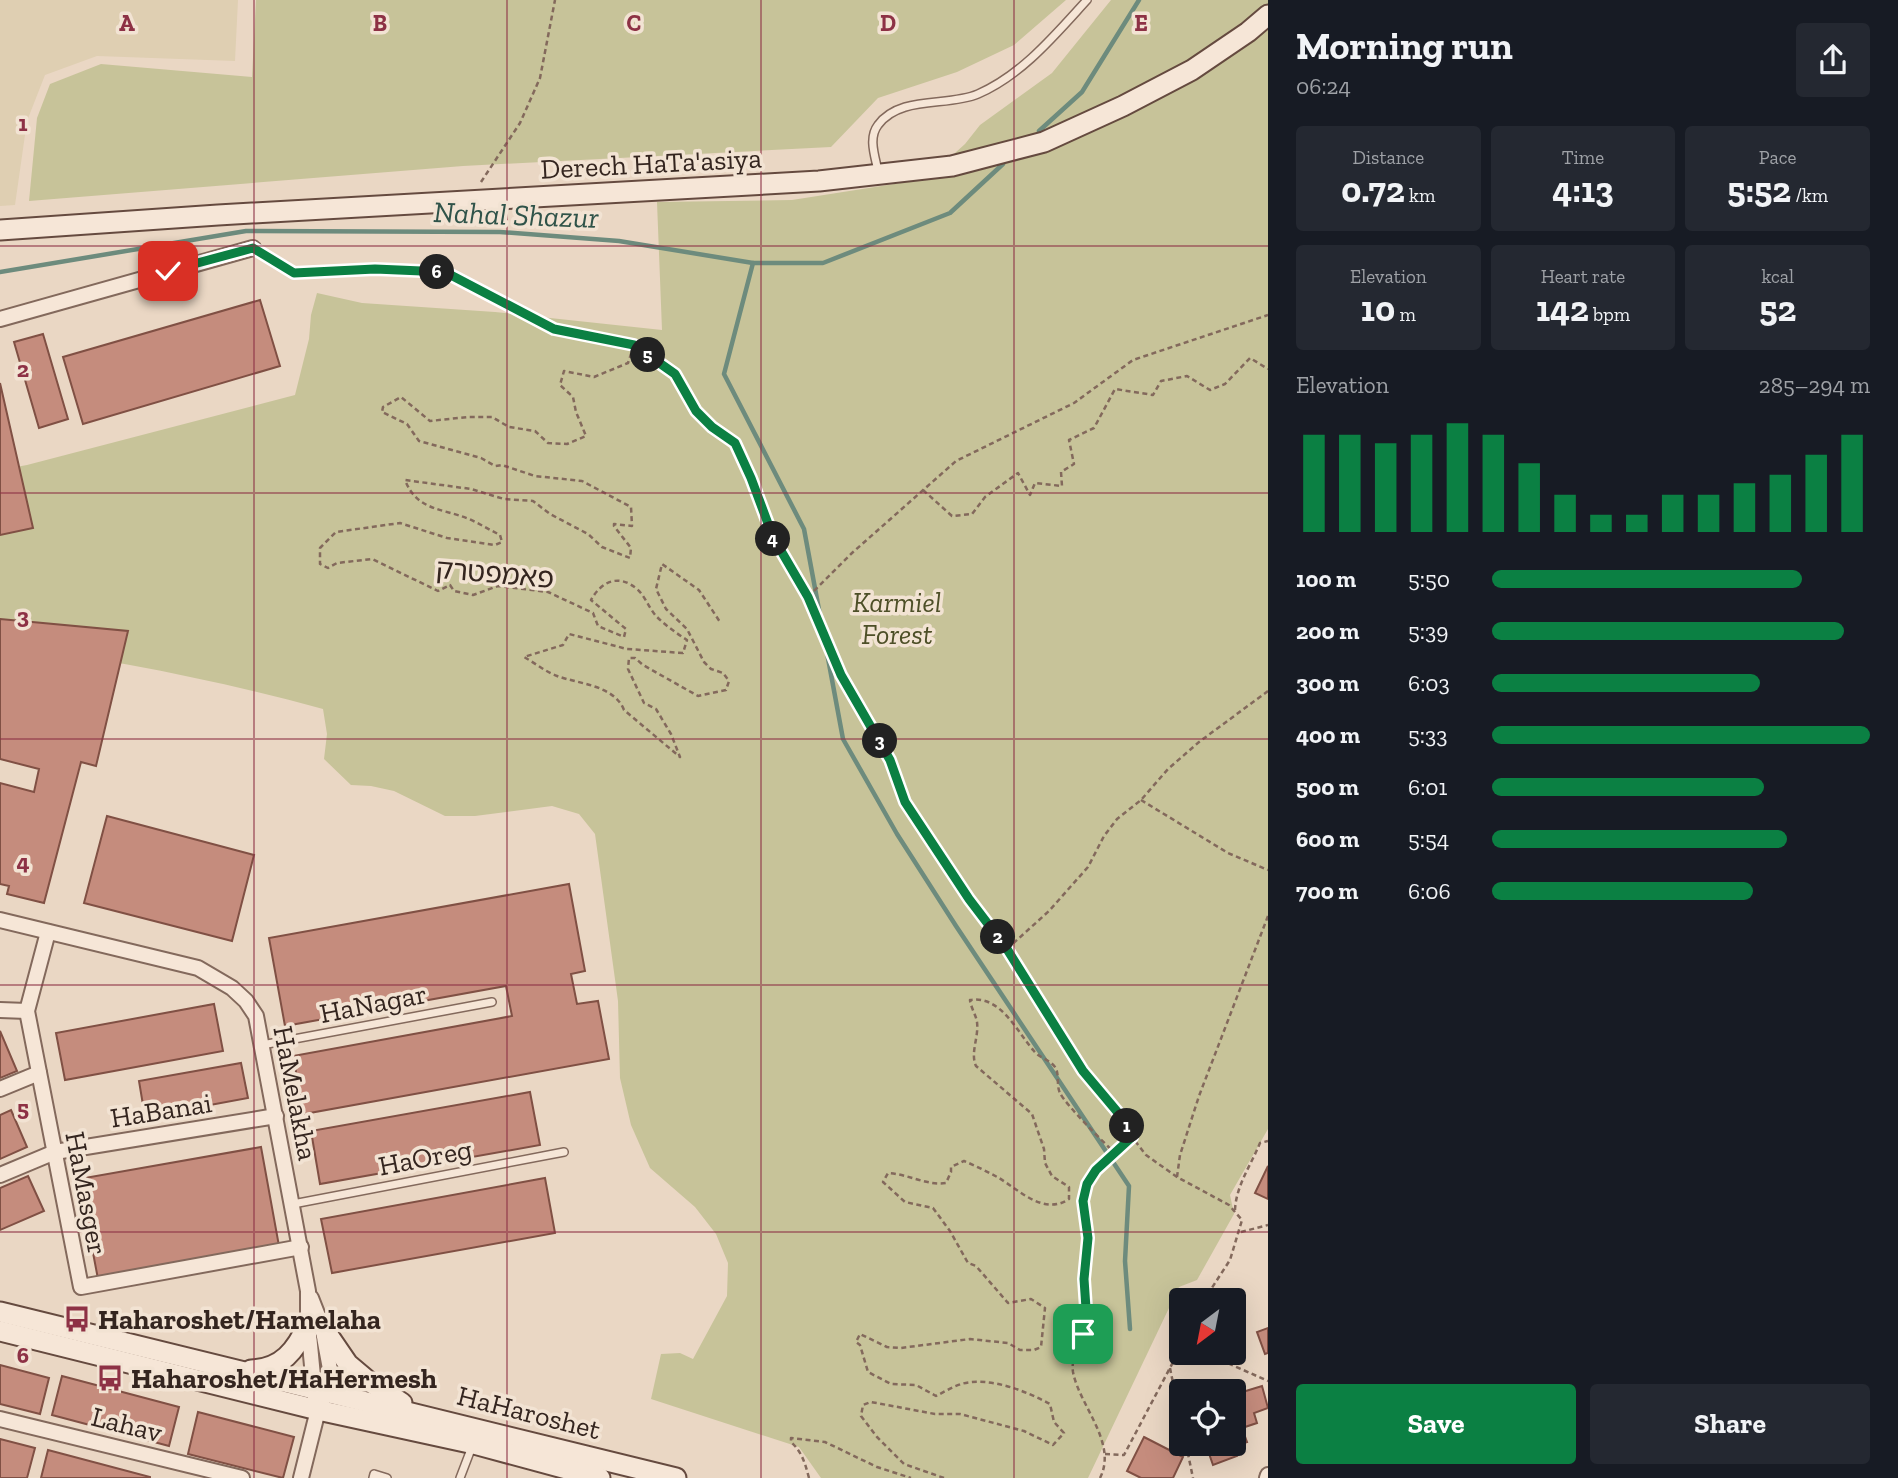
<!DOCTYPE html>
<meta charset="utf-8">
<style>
body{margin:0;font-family:"Zilla Slab","Noto Sans Hebrew",serif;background:#242831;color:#f1f3f6;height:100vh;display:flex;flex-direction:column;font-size:26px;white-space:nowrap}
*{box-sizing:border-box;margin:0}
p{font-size:23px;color:#9ea1a6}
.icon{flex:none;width:38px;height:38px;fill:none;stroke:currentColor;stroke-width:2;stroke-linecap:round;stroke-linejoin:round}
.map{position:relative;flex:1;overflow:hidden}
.sheet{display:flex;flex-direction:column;background:#171b24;width:630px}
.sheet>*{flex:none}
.needle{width:46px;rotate:212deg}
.fabs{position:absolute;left:1169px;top:1288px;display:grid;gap:14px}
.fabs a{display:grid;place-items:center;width:77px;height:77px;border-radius:7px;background:#171b24;box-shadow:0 7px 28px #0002;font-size:35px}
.pin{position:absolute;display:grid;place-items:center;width:60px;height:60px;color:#fff;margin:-30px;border-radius:14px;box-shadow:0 4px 10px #0006}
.km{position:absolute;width:35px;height:35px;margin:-18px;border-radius:50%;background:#222;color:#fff;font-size:19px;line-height:35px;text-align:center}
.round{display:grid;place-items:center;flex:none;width:74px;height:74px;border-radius:7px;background:#242831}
.headline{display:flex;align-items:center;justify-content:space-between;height:119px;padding:0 28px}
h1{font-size:38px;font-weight:700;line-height:52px}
.figures{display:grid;grid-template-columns:repeat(3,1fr);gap:10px;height:119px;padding:7px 28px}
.figures div{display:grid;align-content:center;border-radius:7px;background:#242831;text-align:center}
.figures b{font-size:35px;font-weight:700}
.figures small{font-size:19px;font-weight:400}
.figures p{font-size:19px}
.chart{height:196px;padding:14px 28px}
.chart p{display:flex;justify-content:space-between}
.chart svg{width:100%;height:126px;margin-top:7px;stroke:#0b8043;stroke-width:6}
.primary-button{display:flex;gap:14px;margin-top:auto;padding:14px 28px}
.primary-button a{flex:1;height:80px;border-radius:7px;background:#0b8043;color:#fff;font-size:28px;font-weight:700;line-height:80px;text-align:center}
.primary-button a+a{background:#242831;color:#f1f3f6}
ul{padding:0 28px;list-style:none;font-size:23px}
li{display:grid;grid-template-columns:112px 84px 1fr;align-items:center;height:52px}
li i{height:18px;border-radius:9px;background:#0b8043}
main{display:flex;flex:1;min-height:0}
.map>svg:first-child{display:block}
.farmland{fill:#dfcfb2}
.green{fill:#c7c399}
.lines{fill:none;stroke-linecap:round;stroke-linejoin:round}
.stream{stroke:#6d8b7d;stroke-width:4.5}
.building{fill:#c58c7d;stroke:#805044;stroke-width:2}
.lane-casing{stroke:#83695c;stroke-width:10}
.street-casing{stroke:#83695c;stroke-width:18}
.secondary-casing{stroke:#654a3f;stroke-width:23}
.path{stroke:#83695c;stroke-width:2.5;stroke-dasharray:5 3.5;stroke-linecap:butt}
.lane{stroke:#f6e6d7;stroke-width:7}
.street{stroke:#f6e6d7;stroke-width:14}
.secondary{stroke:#f6e6d7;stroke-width:19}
.route-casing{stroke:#fff;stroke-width:14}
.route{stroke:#0b8043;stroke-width:9}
.grid{fill:none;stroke:#8d3145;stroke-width:2;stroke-opacity:0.55}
.labels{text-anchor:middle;stroke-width:7;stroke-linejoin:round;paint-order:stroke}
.street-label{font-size:28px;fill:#34251f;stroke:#f2e3d3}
.park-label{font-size:28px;font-style:italic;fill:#4d4f27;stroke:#f2e3d3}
.poi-label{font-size:28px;font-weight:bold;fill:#34251f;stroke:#f2e3d3;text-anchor:start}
.water-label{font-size:30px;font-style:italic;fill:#2f5349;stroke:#f2e3d3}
.grid-label{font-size:23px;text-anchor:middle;font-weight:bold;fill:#8d3145;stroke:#f2e3d3;stroke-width:7;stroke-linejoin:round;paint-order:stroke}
</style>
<main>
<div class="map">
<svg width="1268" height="1478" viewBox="0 0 1268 1478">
<rect width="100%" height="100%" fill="#ead7c4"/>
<path class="farmland" d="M0 0H238L235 61 97 56 45 75 27 121 15 205 0 206Z"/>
<g class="green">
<path d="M256 0H1066L1014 45 957 72 878 98 831 147 463 166 29 201 37 118 50 84 101 64 252 77Z"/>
<path d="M1111 0H1268V1129L1230 1195 1234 1214 1197 1280 1179 1287 1088 1478H821L799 1447 651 1399 661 1354 680 1353 693 1359 727 1296 728 1263 716 1234 695 1207 650 1168 631 1125 620 1078 618 1001 595 834 579 814 552 806 475 816H445L394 791 371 786 351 785 324 759 327 734 323 709C217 680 109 659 0 644V470L27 465 295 395 309 339 311 315 317 293 362 303 495 312 662 330 657 202 792 200 926 179 965 144 980 125 1052 73Z"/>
</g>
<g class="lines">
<g class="stream">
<path d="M1039 131 1082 92 1139 0"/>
<path d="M753 263 724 374 804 529 843 739 897 834 956 926 1129 1186 1125 1261 1130 1329"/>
<path d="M0 272 246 231 500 232 619 241 753 263H823L950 213 1003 164"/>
</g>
</g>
<g class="building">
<path d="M260 300 280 366 83 424 63 357Z"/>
<path d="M43 334 68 419 39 428 14 342Z"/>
<path d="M0 383 33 528 0 535Z"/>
<path d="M0 619 128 631 96 766 81 762 44 903 7 894 9 886 0 884V783L34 792 39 769 0 759Z"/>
<path d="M107 816 254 855 232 941 84 903Z"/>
<path d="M569 884 585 971 571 974 577 1004 598 1001 609 1059 304 1114 293 1056 512 1016 506 986 285 1026 269 938Z"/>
<path d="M214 1004 223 1051 65 1080 56 1033Z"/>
<path d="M0 1031 17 1071 0 1078Z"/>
<path d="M241 1063 248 1098 145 1117 139 1081Z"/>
<path d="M530 1092 540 1145 320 1184 311 1131Z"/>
<path d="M11 1110 27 1147 0 1159V1115Z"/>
<path d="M261 1147 279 1246 98 1279 79 1179Z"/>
<path d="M1268 1166V1199L1255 1193Z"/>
<path d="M28 1176 44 1211 0 1230V1188Z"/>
<path d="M545 1178 555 1233 332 1273 321 1219Z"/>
<path d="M1268 1328V1353L1265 1354 1257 1332Z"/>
<path d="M0 1365 49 1378 40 1414 0 1404Z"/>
<path d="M62 1376 179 1407 169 1446 52 1415Z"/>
<path d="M1262 1386 1268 1408 1254 1413 1257 1423 1242 1428 1247 1442 1234 1446 1237 1456 1213 1465 1206 1445 1234 1444V1406L1239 1404 1236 1394Z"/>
<path d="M198 1412 294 1437 283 1478 188 1454Z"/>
<path d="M1144 1437 1183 1457 1173 1478H1141L1127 1471Z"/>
<path d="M0 1439 35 1448 27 1478H0Z"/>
<path d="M48 1450 150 1477V1478H41Z"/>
</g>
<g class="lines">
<g class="lane-casing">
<g id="lane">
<path d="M878 171C875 156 868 138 878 125 900 95 948 107 978 94 1022 75 1055 35 1087 0"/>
<path d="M262 1045 492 1002"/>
<path d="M293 1204 564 1152"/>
<path d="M373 1478 374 1474 387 1478"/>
<path d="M460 1478 473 1444"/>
</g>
</g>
<g class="street-casing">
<g id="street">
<path d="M0 319 253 248"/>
<path d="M0 920 198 968 232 988 246 1001 256 1016 308 1291V1324L315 1397"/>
<path d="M48 932 27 1011 81 1287 301 1247"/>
<path d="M0 1010 27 1011"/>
<path d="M0 1089 39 1073"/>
<path d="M0 1175 55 1152 276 1116"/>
<path d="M0 1419 242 1478"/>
<path d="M301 1478 318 1410 327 1391 330 1369 322 1326 311 1298"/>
<path d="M1267 1478 1268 1475"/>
</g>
</g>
<g class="secondary-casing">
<g id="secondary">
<path d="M0 230 218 215 819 181 952 166 1044 142 1123 106 1192 70 1248 32 1268 15"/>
<path d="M0 1312 676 1478"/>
<path d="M322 1326 348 1364 367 1380 402 1403"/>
<path d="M0 1331 318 1410 474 1444 600 1478"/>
<path d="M251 1370C282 1369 296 1350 308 1324"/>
</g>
</g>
<g class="path">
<path d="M481 182 520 123 540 78 555 0"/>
<path d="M264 254 294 273 375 269 445 273 554 329 634 345 675 374 697 411 712 427 735 443 751 478 773 537 808 597 841 675 890 760 905 802 969 899 1007 949 1083 1071 1125 1121 1132 1137 1146 1155 1177 1177 1229 1205 1242 1220 1230 1260 1204 1300"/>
<path d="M634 345 628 363 594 377 564 371 560 385 573 397 576 412 586 436 567 444 548 443 535 431 509 427 492 417H468L430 421 401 397 383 407 382 412 407 424 419 441 481 458 495 466 502 465 535 476 582 481 631 507 632 526 614 524V526L631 548 630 558 602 547 588 534 550 514 533 501 504 499 471 489 405 480C417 511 442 508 469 519 480 524 490 530 500 535L502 542 495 545 447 538 400 523 336 532 320 548V564L328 568 337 563 372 559 438 591 450 585 454 591 473 595 498 586 548 592 593 613 598 626 624 637 626 629 591 600C601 582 618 573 637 589 645 596 649 608 656 616 665 625 676 633 687 640L683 653 627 649 569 634 563 645 524 657C535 663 546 672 557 676 579 684 614 685 624 710L680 757 671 734 656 709 644 703 628 669 629 658H635L643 665 698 696 726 690 729 681 723 673 711 669 704 662 687 629 666 609 656 589 662 564 699 590 720 622"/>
<path d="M923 490 952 516 972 514 985 497 1018 473 1030 495 1035 483 1062 486 1061 472 1074 464 1069 440 1094 428 1115 389 1153 395 1161 381 1187 376 1210 390 1225 384 1250 358 1268 369"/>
<path d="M808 597 852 553 956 461 1074 403 1133 360 1268 315"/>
<path d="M1141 800 1228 853 1268 870"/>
<path d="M1007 949 1049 911 1088 867 1104 836 1117 819 1141 800 1168 769 1199 742 1268 691"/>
<path d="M1177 1177 1180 1155 1199 1096 1268 916"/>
<path d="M1235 1210C1236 1186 1251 1165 1260 1143L1268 1141"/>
<path d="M1241 1232 1268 1225"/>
<path d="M1205 1353 1268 1381"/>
<path d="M1170 1368 1181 1423"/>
<path d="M1186 1444 1193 1478"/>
<path d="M1105 1454 1124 1455 1181 1347"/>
<path d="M809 1478C805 1463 802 1452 791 1442V1438L825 1442 877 1467 911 1478"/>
<path d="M944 1478 904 1464 877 1437 861 1416 863 1405 871 1402 935 1414H960L1024 1431 1053 1445 1064 1433 1054 1422 1050 1404C1026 1391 989 1376 961 1384 952 1387 944 1392 936 1396L916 1385 891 1384 868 1372 860 1345 856 1342 860 1334 887 1347 901 1348 970 1339 1008 1343 1020 1350H1034L1041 1347 1045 1308 1031 1299 1008 1303 976 1266 968 1263 950 1231 933 1208 905 1202 883 1182 888 1173C908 1174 927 1186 946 1183L951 1172V1167L964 1161C976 1166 988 1172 999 1178 1019 1190 1044 1216 1069 1199V1187L1052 1176 1045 1163 1044 1149 1032 1114 976 1066C970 1053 979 1037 977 1022 976 1015 971 1008 970 1000 1001 995 1017 1032 1034 1051 1039 1058 1049 1059 1055 1067 1060 1075 1056 1085 1060 1093 1065 1104 1104 1143 1115 1153"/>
<path d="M1100 1478C1118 1443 1079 1405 1073 1372 1070 1353 1087 1338 1086 1321 1086 1307 1083 1293 1084 1278 1084 1264 1089 1250 1088 1236 1086 1218 1079 1200 1088 1183 1097 1164 1117 1150 1132 1137"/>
</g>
<use href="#lane" class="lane"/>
<use href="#street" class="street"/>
<use href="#secondary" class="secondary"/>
</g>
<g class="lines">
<g class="route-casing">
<path id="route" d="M168 271 253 248 294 273 375 269 445 272 554 329 634 345 675 374 696 411 712 427 735 443 751 478 773 537 808 597 841 675 890 760 905 802 969 899 1007 949 1083 1071 1125 1121 1132 1137 1096 1170 1087 1184 1083 1201 1088 1238 1084 1279 1087 1323 1083 1334"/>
</g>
<use href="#route" class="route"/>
</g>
<path class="grid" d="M254 0V1478M507 0V1478M761 0V1478M1014 0V1478M0 246H1268M0 493H1268M0 739H1268M0 985H1268M0 1232H1268"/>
<defs>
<g id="bus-bare" transform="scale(2.1)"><path d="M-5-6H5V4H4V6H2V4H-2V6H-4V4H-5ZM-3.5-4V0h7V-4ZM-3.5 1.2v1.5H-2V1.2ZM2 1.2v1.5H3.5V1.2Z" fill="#8d3145" stroke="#f2e3d3" stroke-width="2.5" paint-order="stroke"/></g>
</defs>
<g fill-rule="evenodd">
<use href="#bus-bare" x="77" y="1319"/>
<use href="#bus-bare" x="110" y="1378"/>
</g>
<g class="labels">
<g class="street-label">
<text transform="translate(651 163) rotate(-3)" y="10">Derech HaTa'asiya</text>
<text transform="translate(495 573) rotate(5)" y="10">פאמפטרק</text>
<text transform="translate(373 1003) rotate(-11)" y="10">HaNagar</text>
<text transform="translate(296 1093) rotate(79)" y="10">HaMelakha</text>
<text transform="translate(161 1110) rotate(-9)" y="10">HaBanai</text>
<text transform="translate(425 1157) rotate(-11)" y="10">HaOreg</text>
<text transform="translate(87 1193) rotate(79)" y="10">HaMasger</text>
<text transform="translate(529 1412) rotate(14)" y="10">HaHaroshet</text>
<text transform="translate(127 1424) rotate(14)" y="10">Lahav</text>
</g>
<g class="park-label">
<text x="897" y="612">Karmiel<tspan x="897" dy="32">Forest</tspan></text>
</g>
<g class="poi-label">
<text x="98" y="1329">Haharoshet/Hamelaha</text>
<text x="131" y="1388">Haharoshet/HaHermesh</text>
</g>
<g class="water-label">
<text transform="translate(516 215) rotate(2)" y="10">Nahal Shazur</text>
</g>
</g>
<g class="grid-label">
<text x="127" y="31">A</text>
<text x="380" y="31">B</text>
<text x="634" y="31">C</text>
<text x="888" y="31">D</text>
<text x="1141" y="31">E</text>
<text x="23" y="131">1</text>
<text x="23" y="377">2</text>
<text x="23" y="624">3</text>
<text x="23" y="870">4</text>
<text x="23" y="1116">5</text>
<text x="23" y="1363">6</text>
</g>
</svg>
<div class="fabs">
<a><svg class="needle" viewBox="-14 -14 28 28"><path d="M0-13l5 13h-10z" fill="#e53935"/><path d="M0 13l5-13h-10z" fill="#9ea1a6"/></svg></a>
<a><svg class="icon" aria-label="locate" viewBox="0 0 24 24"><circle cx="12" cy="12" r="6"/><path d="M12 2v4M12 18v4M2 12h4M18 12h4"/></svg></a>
</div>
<div class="pin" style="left:1083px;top:1334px;background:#1e9e55"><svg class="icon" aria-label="arrive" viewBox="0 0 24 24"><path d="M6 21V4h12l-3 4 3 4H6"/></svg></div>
<div class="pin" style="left:168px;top:271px;background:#d93025"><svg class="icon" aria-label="check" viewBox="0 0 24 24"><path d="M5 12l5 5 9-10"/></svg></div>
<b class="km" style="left:1127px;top:1126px">1</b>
<b class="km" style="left:998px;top:937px">2</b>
<b class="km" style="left:880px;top:741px">3</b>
<b class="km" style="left:773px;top:539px">4</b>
<b class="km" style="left:648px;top:355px">5</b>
<b class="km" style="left:437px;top:272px">6</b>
</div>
<section class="sheet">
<div class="headline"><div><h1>Morning run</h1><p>06:24</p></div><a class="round"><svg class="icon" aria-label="share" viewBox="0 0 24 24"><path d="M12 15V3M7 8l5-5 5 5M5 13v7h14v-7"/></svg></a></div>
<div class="figures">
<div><p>Distance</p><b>0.72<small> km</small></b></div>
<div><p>Time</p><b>4:13</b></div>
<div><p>Pace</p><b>5:52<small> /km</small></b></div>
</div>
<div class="figures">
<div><p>Elevation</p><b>10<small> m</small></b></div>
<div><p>Heart rate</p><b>142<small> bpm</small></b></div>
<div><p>kcal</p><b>52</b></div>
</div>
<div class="chart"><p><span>Elevation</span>285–294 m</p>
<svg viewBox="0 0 160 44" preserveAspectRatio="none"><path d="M5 44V10M15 44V10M25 44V13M35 44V10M45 44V6M55 44V10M65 44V20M75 44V31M85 44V38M95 44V38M105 44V31M115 44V31M125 44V27M135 44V24M145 44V17M155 44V10"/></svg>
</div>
<ul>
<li><b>100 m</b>5:50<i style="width:82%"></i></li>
<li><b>200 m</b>5:39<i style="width:93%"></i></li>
<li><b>300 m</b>6:03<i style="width:71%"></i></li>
<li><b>400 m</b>5:33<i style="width:100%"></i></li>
<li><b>500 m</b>6:01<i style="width:72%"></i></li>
<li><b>600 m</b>5:54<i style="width:78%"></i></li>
<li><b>700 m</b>6:06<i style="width:69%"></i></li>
</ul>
<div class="primary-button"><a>Save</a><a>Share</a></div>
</section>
</main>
